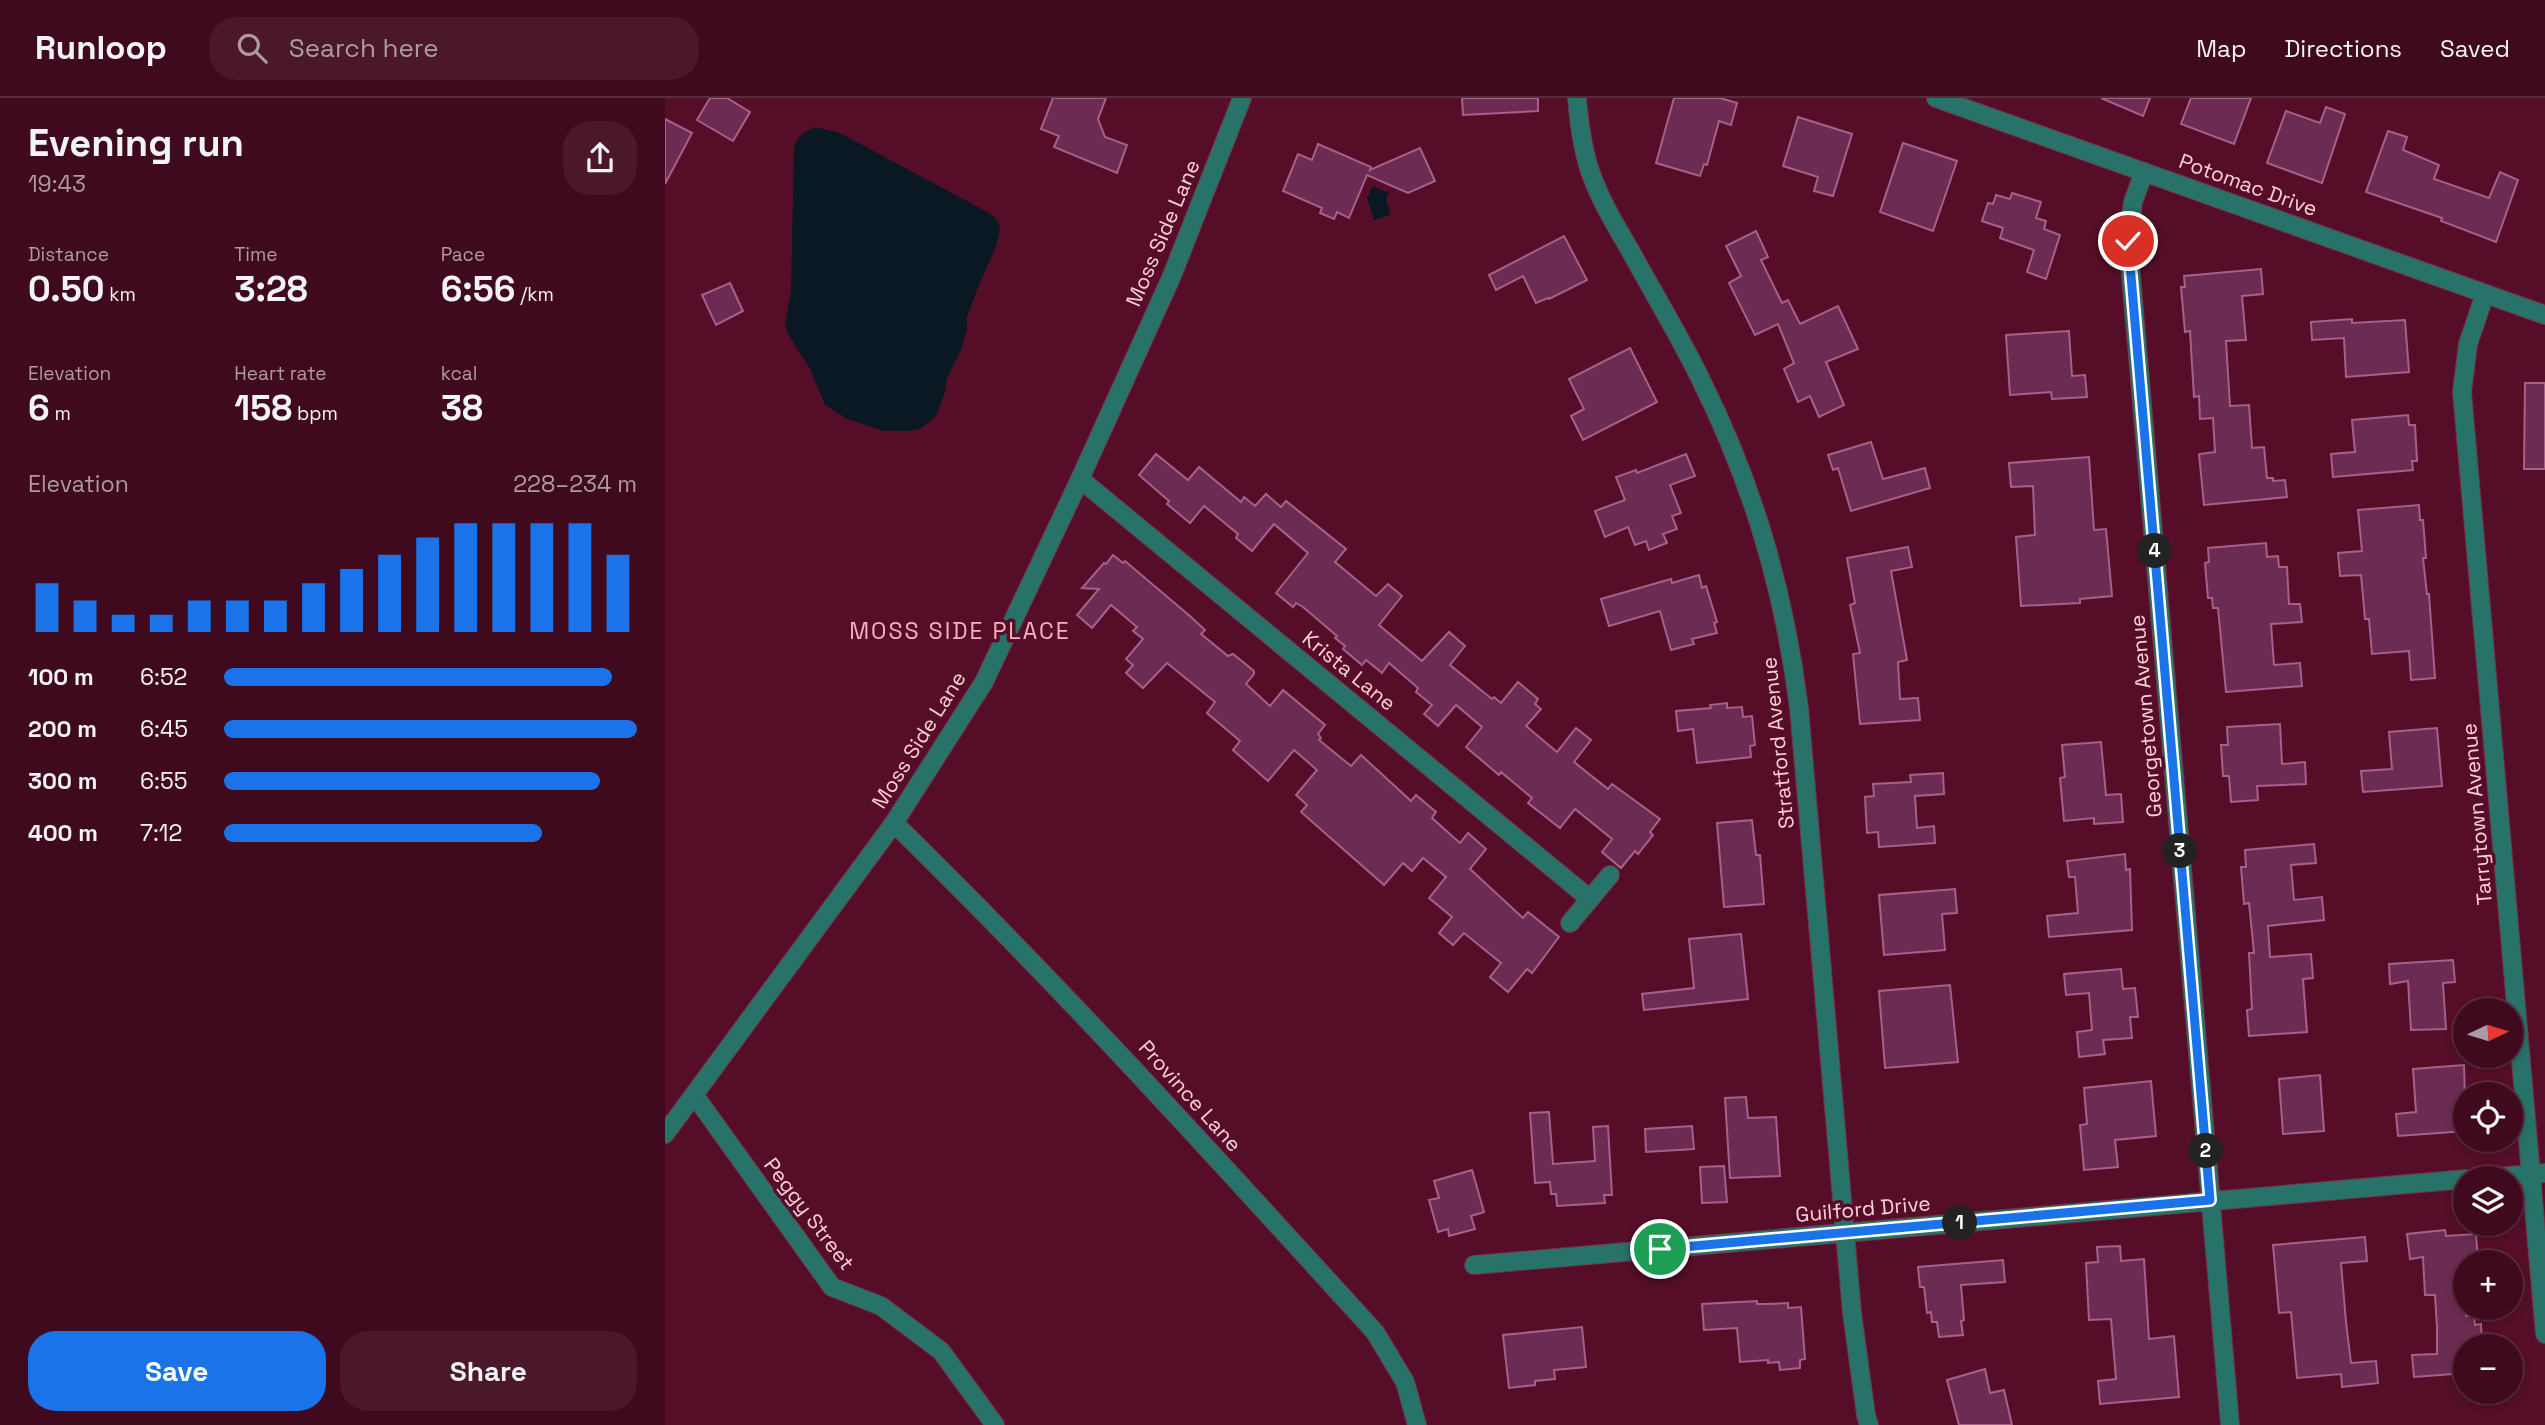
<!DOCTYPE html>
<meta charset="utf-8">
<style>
body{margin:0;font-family:"Space Grotesk",sans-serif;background:#4b182b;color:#f1f3f6;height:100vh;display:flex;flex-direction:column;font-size:26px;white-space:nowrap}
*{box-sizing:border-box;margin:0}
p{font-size:23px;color:#ae9aa4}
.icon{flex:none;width:38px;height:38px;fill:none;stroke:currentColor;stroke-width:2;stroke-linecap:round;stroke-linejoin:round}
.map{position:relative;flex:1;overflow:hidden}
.side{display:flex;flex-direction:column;background:#400a1e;width:665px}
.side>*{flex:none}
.needle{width:46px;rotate:86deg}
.buttons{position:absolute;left:1788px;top:900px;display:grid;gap:14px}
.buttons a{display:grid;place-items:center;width:70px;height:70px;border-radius:50%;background:#400a1e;box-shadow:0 4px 10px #0003,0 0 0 2px #592b3c;font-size:35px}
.pin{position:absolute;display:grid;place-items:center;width:60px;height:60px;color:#fff;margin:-30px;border:4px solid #fff;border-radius:50%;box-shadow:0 2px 7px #0007}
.km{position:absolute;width:35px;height:35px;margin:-18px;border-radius:50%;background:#222;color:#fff;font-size:19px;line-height:35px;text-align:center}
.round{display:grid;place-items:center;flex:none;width:74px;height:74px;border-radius:28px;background:#4b182b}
.headline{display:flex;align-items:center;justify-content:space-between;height:119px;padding:0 28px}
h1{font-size:38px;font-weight:600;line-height:52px}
.figures{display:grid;grid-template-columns:repeat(3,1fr);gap:10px;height:119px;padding:7px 28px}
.figures div{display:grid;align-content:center}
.figures b{font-size:35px;font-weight:600}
.figures small{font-size:19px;font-weight:400}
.figures p{font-size:19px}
.chart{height:196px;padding:14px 28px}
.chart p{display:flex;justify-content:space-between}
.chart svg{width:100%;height:126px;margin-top:7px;stroke:#1a73e8;stroke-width:6}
.button{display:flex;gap:14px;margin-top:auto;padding:14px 28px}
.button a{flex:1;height:80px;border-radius:28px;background:#1a73e8;color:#fff;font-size:28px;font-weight:600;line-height:80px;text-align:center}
.button a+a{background:#4b182b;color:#f1f3f6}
ul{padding:0 28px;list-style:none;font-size:23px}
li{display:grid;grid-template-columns:112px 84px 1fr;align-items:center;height:52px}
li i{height:18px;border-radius:9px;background:#1a73e8}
header{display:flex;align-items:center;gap:42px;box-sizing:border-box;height:98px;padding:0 35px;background:#400a1e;border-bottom:2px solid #592b3c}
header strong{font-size:33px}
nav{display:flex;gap:38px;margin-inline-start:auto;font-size:24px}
.search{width:490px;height:63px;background:#4b182b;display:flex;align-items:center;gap:18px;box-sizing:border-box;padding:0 24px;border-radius:28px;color:#ae9aa4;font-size:26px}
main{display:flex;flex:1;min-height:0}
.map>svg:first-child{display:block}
.water{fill:#0a1823}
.building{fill:#6b2b53;stroke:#a6608a;stroke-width:2}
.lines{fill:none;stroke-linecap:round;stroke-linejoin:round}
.street-casing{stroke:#743148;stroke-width:20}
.street{stroke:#277269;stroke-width:18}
.route-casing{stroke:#fff;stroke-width:14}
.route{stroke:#1a73e8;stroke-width:9}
.labels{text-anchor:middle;stroke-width:7;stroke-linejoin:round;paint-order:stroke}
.street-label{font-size:21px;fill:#fdd0d9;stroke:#560e28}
.neighbourhood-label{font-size:23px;letter-spacing:2px;fill:#f7b1c1;stroke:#560e28}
</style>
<header>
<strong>Runloop</strong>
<div class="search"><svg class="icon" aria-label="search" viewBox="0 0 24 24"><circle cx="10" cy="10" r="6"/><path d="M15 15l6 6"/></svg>Search here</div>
<nav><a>Map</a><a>Directions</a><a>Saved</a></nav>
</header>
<main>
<section class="side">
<div class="headline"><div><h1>Evening run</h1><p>19:43</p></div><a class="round"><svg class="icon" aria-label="share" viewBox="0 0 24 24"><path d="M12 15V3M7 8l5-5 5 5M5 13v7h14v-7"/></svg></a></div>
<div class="figures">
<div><p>Distance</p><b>0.50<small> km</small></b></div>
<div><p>Time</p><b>3:28</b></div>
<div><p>Pace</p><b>6:56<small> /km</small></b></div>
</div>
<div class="figures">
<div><p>Elevation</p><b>6<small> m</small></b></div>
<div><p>Heart rate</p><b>158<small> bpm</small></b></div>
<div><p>kcal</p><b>38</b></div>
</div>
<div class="chart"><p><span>Elevation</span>228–234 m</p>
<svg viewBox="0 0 160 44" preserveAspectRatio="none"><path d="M5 44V27M15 44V33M25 44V38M35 44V38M45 44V33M55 44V33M65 44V33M75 44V27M85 44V22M95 44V17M105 44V11M115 44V6M125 44V6M135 44V6M145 44V6M155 44V17"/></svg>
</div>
<ul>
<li><b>100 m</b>6:52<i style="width:94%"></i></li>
<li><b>200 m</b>6:45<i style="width:100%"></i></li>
<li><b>300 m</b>6:55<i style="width:91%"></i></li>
<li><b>400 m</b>7:12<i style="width:77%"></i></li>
</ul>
<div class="button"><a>Save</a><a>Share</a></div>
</section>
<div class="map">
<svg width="1880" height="1327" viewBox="0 0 1880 1327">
<rect width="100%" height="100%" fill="#560e28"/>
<g class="water">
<path d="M150 29 175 35 326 116 333 123 335 131 331 149 313 189 302 219V231L296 252 282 280 279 297 271 318 257 330 245 333H219L203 328 180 320 160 307 144 269 124 238 120 228 126 192 129 52C131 38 138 35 150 29Z"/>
<path d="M708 88 724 95 721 102 726 117 709 122 702 100Z"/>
</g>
<g class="building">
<path d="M45 0H62L85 14 68 43 32 22Z"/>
<path d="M388 0H441L433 21 440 39 462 47 452 75 389 49 394 38 376 31Z"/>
<path d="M797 0H873V13L798 17Z"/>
<path d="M1009 0H1055L1072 5 1066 27 1054 23 1042 67 1039 66 1035 78 991 65Z"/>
<path d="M1436 0H1485L1478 18Z"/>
<path d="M1526 0H1586L1569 46 1516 26Z"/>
<path d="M1661 9 1680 16 1657 85 1602 65 1621 13 1655 25Z"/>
<path d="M1133 19 1187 36 1168 98 1149 93 1153 79 1118 68Z"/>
<path d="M0 21 27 35 0 86Z"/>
<path d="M1723 33 1742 39 1738 52 1774 67 1769 81 1824 100 1835 74 1853 82 1831 144 1776 123 1777 120 1701 94Z"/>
<path d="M1238 45 1292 63 1268 133 1215 114Z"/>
<path d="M653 46 706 69 705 72 755 50 770 83 743 95 702 77 684 120 672 114 669 121 655 115 657 110 618 93 633 56 647 62Z"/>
<path d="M1347 95 1376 104 1371 120 1381 123 1379 131 1395 137 1381 181 1362 174 1369 152 1335 140 1338 130 1317 123 1323 105 1328 106 1331 97 1345 101Z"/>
<path d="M1091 133 1103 159 1096 162 1117 205 1123 202 1135 226 1173 208 1193 251 1161 264 1179 307 1154 319 1145 298 1133 304 1119 271 1129 265 1113 226 1090 237 1064 185 1076 178 1061 148Z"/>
<path d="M899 138 922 182 884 201 883 200 871 205 858 178 831 192 824 177Z"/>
<path d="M1596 171 1598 196 1577 198 1581 242 1561 243 1565 308 1584 307 1587 350 1599 349 1602 380H1608V383L1620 382 1622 399 1539 407 1534 356 1550 354 1548 320 1535 321 1534 298 1529 299 1525 233 1520 234 1516 189H1520L1519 178Z"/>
<path d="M65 185 78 213 51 227 37 197Z"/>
<path d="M1687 221V225L1740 222 1744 274 1681 279 1679 240 1647 242 1646 224Z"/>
<path d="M1404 233 1407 278 1420 277 1422 299 1387 301 1386 294 1345 297 1341 237Z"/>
<path d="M965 250 992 304 918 342 906 318 919 311 904 281Z"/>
<path d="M1860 285H1880V371H1859Z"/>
<path d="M1743 317 1744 327H1750L1752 363H1747L1748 372 1668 379 1666 356 1690 354 1687 322Z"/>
<path d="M1206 344 1218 381 1260 370 1265 390 1186 413 1173 370 1168 372 1163 357Z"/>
<path d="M491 356 523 382 534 369 576 404 579 399 590 408 601 396 616 409 621 403 681 451 670 464 711 498 723 486 737 498 714 527 757 563 784 534 800 548 785 567 827 601 829 599 836 605 853 584 873 601 870 606 876 611 861 628 892 654 911 630 926 642 909 664 943 691 947 686 995 721 985 734 988 737 973 756 970 753 956 770 937 754 947 741 910 711 895 730 863 705 867 700 836 674 834 677 801 649 817 629 791 607 773 628 759 616 767 607 751 594 753 590 724 565 717 575 701 562 697 567 678 551 680 548 670 540 672 538 638 509 631 505 628 509 611 495 643 455 609 426 587 453 571 440 573 436 539 408 525 425 502 406 504 403 474 377Z"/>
<path d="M1021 356 1030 378 1005 387 1016 415 1007 418 1012 431 998 436 1002 445 984 452 981 443 970 447 963 429 940 439 930 413 960 402 951 379 971 372 972 375Z"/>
<path d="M1424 359 1429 432 1441 431 1447 498 1415 501V505L1356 508 1351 439 1370 437 1368 388 1346 389 1344 365Z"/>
<path d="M1754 407 1755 422H1758L1761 460H1758L1762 496H1764L1770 580 1746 582 1744 553 1707 556 1704 521H1700L1696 477 1675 478 1673 455 1697 453 1693 412Z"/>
<path d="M1601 445 1602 459 1613 458 1614 469H1622L1624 506H1635L1637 524 1606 526 1609 567 1635 565 1637 588 1561 594 1553 510H1548L1547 500H1543L1540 465 1544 464 1543 450Z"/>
<path d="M1243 449 1247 469 1226 473 1242 562 1233 564 1235 601 1253 600 1255 622 1195 626 1188 556 1195 555 1185 507 1190 505 1182 460Z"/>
<path d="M448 457 458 465 460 463 526 519 540 532 536 536 563 558 568 556 589 573V576L581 586 605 608 618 592 660 627 653 636 656 640 654 642 686 668 696 657 746 703 751 697 771 714 767 720 795 745 803 735 821 751 805 771 858 820 863 814 894 839 867 875 862 871 843 894 825 879 836 865 799 835 788 847 774 835 787 819 764 800 781 779 758 760 747 773 738 765 719 787 636 714 642 707 631 697 652 672 629 652 603 683 568 652 575 643 542 615 550 604 502 565 478 590 461 575 468 567 461 561 478 541 468 533 472 529 446 507 427 530 412 517 434 491 417 490 439 465 441 466Z"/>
<path d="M1034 477 1037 490 1041 488 1052 524 1049 525 1052 535 1027 541 1029 546 1006 552 995 513 944 528 936 501 1006 481 1007 485Z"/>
<path d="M1062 605V610L1077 609 1078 619 1087 618 1090 647 1085 648 1086 659 1032 665 1028 631 1013 633 1011 613 1046 610 1045 607Z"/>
<path d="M1615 626 1617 666 1640 664 1641 686 1592 688 1593 702 1566 704 1564 678H1558L1556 647H1563L1562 629Z"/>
<path d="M1772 630 1777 688 1698 694 1696 673 1727 671 1724 634Z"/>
<path d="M1436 644 1441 697 1456 696 1458 724 1429 726V720L1399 723 1395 680 1400 679 1397 647Z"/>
<path d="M1278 675 1279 696 1250 698 1252 730 1269 728 1270 745 1214 749 1213 734 1202 735 1200 699 1209 698 1208 686 1246 684 1245 677Z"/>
<path d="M1087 722 1091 757H1095L1099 806 1059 809 1052 725Z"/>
<path d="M1649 746 1651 765 1626 767 1629 802 1657 799 1659 822 1603 828 1605 859 1646 856 1648 880 1638 881 1642 934 1584 938 1582 912 1587 911 1584 855H1589L1584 805 1579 806 1576 769H1581L1580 752Z"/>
<path d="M1460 756 1461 772 1465 771 1467 832 1384 839 1382 818 1413 815 1410 779H1404L1402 763Z"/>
<path d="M1290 791 1292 815 1277 816 1280 852 1219 857 1214 797Z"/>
<path d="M1076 836 1083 901 979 912 977 896 1029 890 1024 841Z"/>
<path d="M1788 862 1790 884 1778 885 1781 931 1746 932 1743 883 1725 886 1724 866Z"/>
<path d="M1456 871 1458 891 1470 890 1473 919H1465L1467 940 1438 942 1440 956 1414 959 1412 934 1427 932 1424 895 1401 897 1399 876Z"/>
<path d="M1285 887 1293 964 1220 970 1214 893Z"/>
<path d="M1799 967 1801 1033 1733 1038 1731 1016 1751 1014 1748 971Z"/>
<path d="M1655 977 1659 1033 1618 1036 1614 981Z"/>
<path d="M1486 983 1491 1038 1450 1042 1453 1069 1419 1072 1415 1027 1422 1026 1419 990Z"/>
<path d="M1081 999 1083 1020 1111 1019 1115 1078 1065 1080 1060 1000Z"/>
<path d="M884 1014 888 1066 930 1063 928 1029 943 1028 947 1097H939L940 1105 892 1108 891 1096H886L885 1084 870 1085 865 1015Z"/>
<path d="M1027 1028 1029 1051 981 1054 980 1031Z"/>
<path d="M1059 1068 1062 1104 1037 1105 1035 1069Z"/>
<path d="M807 1072 819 1114 806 1118 810 1131 784 1138 783 1131 773 1134 764 1102 774 1100 769 1083Z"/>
<path d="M1780 1132 1781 1138 1811 1136 1813 1164H1801V1218H1809L1810 1227 1816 1226 1817 1248H1801V1275L1749 1279 1747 1257 1772 1256V1229L1770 1197H1760L1758 1159 1745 1161 1742 1136Z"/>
<path d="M1700 1139 1702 1163 1676 1165 1681 1224 1686 1265 1711 1263 1713 1285 1677 1289 1676 1276 1632 1280 1626 1214 1614 1215 1608 1147Z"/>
<path d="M1455 1148 1456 1163 1479 1161 1484 1241 1509 1238 1514 1299 1435 1306 1433 1283 1451 1281 1446 1221 1424 1222 1421 1165 1433 1164 1432 1149Z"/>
<path d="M1338 1162 1340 1184 1296 1187 1299 1222 1296 1223 1298 1237 1274 1239 1272 1224H1267L1266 1214 1262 1215 1259 1189H1255L1253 1169Z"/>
<path d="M1092 1203V1206H1102L1123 1205V1210L1136 1209 1140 1261 1135 1262V1270L1115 1272 1114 1264 1103 1265V1262L1075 1264 1072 1230 1039 1232 1037 1206Z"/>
<path d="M917 1229 921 1269 889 1272 890 1281 870 1283V1287L844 1290 838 1237Z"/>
<path d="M1320 1271 1325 1295 1339 1292 1347 1327H1294L1282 1282Z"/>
</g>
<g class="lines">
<g class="street-casing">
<g id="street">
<path d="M912 0C914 25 917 49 925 73 935 102 951 128 966 154 989 196 1014 237 1035 280 1088 386 1119 492 1134 610L1187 1215 1201 1317 1204 1327"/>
<path d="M1271 0 1880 217"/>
<path d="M1479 74 1468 104 1463 143 1565 1327"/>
<path d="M1820 196 1803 246 1797 294 1880 1236"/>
<path d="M415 381 925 801"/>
<path d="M229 725C396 888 553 1062 710 1234L740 1284 752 1327"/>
<path d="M905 825 945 777"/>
<path d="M30 998 167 1189 216 1208 276 1253 330 1327"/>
<path d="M0 1036 229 725 319 584 415 381 506 180 577 0"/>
<path d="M1818 1080 1880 1075"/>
<path d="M809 1167 1801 1081"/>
</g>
</g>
<use href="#street" class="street"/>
</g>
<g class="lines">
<g class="route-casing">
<path id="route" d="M995 1151 1545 1102 1463 143"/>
</g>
<use href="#route" class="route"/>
</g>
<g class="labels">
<g class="street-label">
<text transform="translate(1583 87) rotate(20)" y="7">Potomac Drive</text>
<text transform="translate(498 135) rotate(-67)" y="7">Moss Side Lane</text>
<text transform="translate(684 573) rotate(39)" y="7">Krista Lane</text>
<text transform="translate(1481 618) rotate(-95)" y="7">Georgetown Avenue</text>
<text transform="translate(254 642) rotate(-58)" y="7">Moss Side Lane</text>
<text transform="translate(1113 645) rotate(-96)" y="7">Stratford Avenue</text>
<text transform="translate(1812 716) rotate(-95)" y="7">Tarrytown Avenue</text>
<text transform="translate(525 998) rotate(48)" y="7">Province Lane</text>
<text transform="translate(1198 1111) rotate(-5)" y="7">Guilford Drive</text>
<text transform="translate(144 1116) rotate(53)" y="7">Peggy Street</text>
</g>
<g class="neighbourhood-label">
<text x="295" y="541">MOSS SIDE PLACE</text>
</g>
</g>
</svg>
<div class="buttons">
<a><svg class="needle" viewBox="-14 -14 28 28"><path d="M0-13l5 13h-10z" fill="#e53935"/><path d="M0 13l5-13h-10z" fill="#ae9aa4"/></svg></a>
<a><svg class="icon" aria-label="locate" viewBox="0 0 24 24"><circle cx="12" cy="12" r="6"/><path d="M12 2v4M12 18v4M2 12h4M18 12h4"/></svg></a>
<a><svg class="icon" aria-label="layers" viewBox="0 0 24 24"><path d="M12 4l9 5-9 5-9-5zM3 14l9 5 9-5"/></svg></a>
<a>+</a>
<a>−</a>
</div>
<div class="pin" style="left:995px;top:1151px;background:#1e9e55"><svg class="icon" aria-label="arrive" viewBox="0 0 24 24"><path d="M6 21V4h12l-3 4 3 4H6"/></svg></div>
<div class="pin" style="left:1463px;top:143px;background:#d93025"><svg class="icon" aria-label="check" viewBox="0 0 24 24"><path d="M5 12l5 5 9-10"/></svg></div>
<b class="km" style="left:1295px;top:1125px">1</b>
<b class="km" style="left:1541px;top:1053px">2</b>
<b class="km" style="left:1515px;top:753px">3</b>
<b class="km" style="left:1490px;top:453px">4</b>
</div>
</main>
